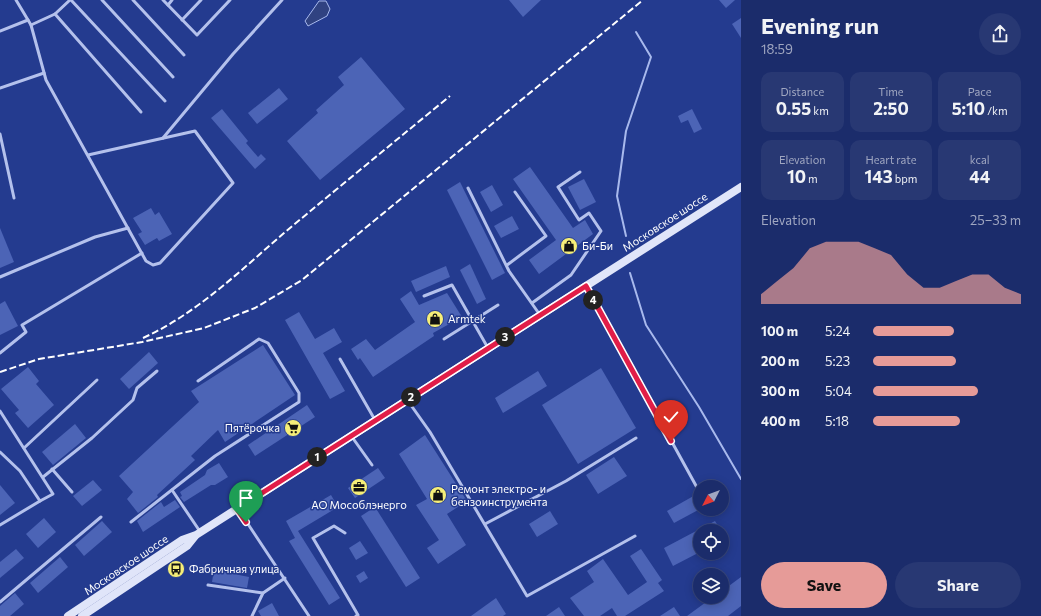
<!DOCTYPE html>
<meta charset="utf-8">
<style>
body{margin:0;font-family:Commissioner,sans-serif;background:#283873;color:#f1f3f6;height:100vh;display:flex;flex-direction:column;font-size:15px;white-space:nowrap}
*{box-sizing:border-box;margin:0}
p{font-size:13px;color:#a0a7c1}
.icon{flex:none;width:22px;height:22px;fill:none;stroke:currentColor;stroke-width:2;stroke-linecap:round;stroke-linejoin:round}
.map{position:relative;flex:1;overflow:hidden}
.drawer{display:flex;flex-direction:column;background:#1b2c6b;width:300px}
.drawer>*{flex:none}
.needle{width:26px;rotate:228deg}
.buttons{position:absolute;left:693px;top:480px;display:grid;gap:8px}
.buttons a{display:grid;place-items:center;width:36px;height:36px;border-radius:50%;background:#1b2c6b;box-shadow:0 2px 10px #0003,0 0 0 1px #39487e;font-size:20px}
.pin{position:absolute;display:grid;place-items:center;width:34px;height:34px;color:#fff;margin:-41px -17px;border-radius:50% 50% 50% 0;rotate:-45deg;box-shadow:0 0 4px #0007}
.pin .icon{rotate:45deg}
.km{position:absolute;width:20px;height:20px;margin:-10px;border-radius:50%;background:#222;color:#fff;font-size:11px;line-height:20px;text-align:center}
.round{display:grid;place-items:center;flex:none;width:42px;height:42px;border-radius:21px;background:#283873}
.head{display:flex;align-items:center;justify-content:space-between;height:68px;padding:0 20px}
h1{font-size:22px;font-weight:700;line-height:30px}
.figures{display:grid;grid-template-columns:repeat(3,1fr);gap:6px;height:68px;padding:4px 20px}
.figures div{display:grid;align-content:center;border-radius:10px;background:#283873;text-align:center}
.figures b{font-size:17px;font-weight:700}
.figures small{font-size:11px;font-weight:400}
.figures p{font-size:11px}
.chart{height:112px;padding:8px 20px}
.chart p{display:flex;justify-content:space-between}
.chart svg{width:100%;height:72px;margin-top:4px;fill:#e69b98;opacity:.7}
.button{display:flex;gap:8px;margin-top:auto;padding:8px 20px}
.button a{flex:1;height:46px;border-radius:24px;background:#e69b98;color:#111;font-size:16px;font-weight:700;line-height:46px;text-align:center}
.button a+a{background:#283873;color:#f1f3f6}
ul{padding:0 20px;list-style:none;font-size:13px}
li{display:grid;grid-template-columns:64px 48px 1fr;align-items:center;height:30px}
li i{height:10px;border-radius:5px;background:#e69b98}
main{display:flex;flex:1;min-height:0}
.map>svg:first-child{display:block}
.water{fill:#304281;stroke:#a8b9ed}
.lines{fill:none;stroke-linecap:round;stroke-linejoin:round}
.stream{stroke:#a8b9ed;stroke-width:2}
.building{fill:#4c64b6}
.service{stroke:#b4c1ec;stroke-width:3}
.secondary{stroke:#e0e5f9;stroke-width:8}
.rail{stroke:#fff;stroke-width:2;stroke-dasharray:7 3;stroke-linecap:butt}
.route-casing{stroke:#fff;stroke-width:8}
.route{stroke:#e11d48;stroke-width:5}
.labels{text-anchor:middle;stroke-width:3;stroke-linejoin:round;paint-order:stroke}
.street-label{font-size:11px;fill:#fff;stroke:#243b8f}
.poi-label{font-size:11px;fill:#fff;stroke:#243b8f;text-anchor:start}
</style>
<main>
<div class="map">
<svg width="741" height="616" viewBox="0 0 741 616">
<rect width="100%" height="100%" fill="#243b8f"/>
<path class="water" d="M319 1H326L330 9 327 16 308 26 305 21Z"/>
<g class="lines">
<g class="stream">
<path d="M626 236 617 196 626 131 651 57 636 32"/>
<path d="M630 273 646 325 699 407 741 479"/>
</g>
</g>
<g class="building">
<path d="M509 0H541L523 17Z"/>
<path d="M719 0H735L726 8Z"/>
<path d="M741 18V38L732 24Z"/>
<path d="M361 57 405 109 320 180 287 141 318 113 316 110 344 85 338 77Z"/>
<path d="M279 88 288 99 257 124 248 113Z"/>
<path d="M222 109 248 141 246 143 258 157 261 154 266 159 255 169 211 118Z"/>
<path d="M692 109 702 129 694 133 688 120 681 123 678 116Z"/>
<path d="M530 167 573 228 585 220 593 234 539 274 529 260 556 240 513 179Z"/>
<path d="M584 179 596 202 580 210 568 187Z"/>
<path d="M460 182 505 273 492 280 447 190Z"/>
<path d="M492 185 503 205 491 212 480 192Z"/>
<path d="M151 208 155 215 159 212 172 234 159 241 157 238 145 245 138 234 142 232 133 218Z"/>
<path d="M512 216 519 229 501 238 494 226Z"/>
<path d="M0 228 14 262 0 268Z"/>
<path d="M470 264 486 299 477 304 460 270Z"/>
<path d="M446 266 450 277 416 292 411 281Z"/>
<path d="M411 291 419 305 447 293 462 317 433 333 434 336 373 377 360 358 358 360 351 349 366 339 375 350 415 322 400 299Z"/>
<path d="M5 301 18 326 0 335V304Z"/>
<path d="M299 312 315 339 334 328 342 342 323 353 345 391 330 399 285 320Z"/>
<path d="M263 345 295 395 225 442 218 430 191 456 195 460 157 495 158 497 138 513 127 499 133 492 119 476 199 402 191 391Z"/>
<path d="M149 352 158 363 129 389 120 379Z"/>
<path d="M28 367 39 381 36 384 54 405 28 428 15 413 19 410 1 389Z"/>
<path d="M601 368 636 428 578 464 542 405Z"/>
<path d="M538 371 547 386 503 413 495 398Z"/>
<path d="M307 405 315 417 255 456 248 445Z"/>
<path d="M75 424 86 438 53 465 42 452Z"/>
<path d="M425 435 467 501 447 514 466 545 438 564 427 548 439 540 416 505 427 499 399 454Z"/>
<path d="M614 457 627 476 598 494 586 475Z"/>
<path d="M219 463 228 477 215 485H211L184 502 180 497 182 496 180 492 205 475 207 470Z"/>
<path d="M378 468 385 478 355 498 348 488Z"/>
<path d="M93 480 102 490 82 506 73 496Z"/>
<path d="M0 485 15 503 0 515Z"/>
<path d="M697 494 700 500V509L674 523 667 511Z"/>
<path d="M331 495 338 507 298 531 340 598 329 605 289 541 295 538 286 521Z"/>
<path d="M175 500 180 507 143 532 137 521 161 502 164 507Z"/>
<path d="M375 507 420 578 406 587 361 516Z"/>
<path d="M550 511 558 524 537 537 529 524Z"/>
<path d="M44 518 56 532 38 548 26 534Z"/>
<path d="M102 521 112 532 84 556 75 545Z"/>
<path d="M715 521 721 531H700V552L673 566 664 548Z"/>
<path d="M360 541 368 553 356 560 349 548Z"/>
<path d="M16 549 24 558 0 578V562Z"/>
<path d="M641 549 662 580 658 583 664 591 625 616H617L612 608 600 616H584L570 598 594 582 587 571 603 559 628 595 647 582 630 556Z"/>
<path d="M60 557 68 567 38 593 30 583Z"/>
<path d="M214 570 249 577 247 588 212 582Z"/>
<path d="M364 571 368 578 360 583 356 576Z"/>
<path d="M741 577V606L728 616H687L713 597H722V591Z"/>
<path d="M15 593 24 604 10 616H0V606Z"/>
<path d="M496 598 506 614 503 616H471Z"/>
<path d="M272 603 279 616H261L258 611Z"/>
<path d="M559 607 565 616H546Z"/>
<path d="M674 607 680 616H660Z"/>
</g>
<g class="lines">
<g class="service">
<path d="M16 0 31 25 46 80 146 261 153 265 160 263 233 183 195 131 88 155"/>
<path d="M71 0 165 101"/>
<path d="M102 0 173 77"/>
<path d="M133 0 184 55"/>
<path d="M163 0 197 35 230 0"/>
<path d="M168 5 172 0"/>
<path d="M55 14 141 112"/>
<path d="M182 20 201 0"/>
<path d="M31 25 55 14 70 0"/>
<path d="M0 31 28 20"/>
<path d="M0 88 44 73"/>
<path d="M0 134 14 198"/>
<path d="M163 138 233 54 282 0"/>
<path d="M468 188 509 271 540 315"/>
<path d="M507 265 546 236 515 192"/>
<path d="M0 277 95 237 128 228"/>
<path d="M586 286 700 493"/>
<path d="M424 296 452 285 488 348"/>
<path d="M532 303 571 275 601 231 589 213 579 220 558 187 580 172"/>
<path d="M444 339 498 305"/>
<path d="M0 353 26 332 22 325 142 253"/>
<path d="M340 359 375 420"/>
<path d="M408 401 430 432 527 596 635 536"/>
<path d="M0 411 53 494 40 501 20 471 0 452"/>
<path d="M352 437 372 465"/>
<path d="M24 448 97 380"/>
<path d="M52 469 72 492"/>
<path d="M43 477 92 438 133 400 137 388 157 371"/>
<path d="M172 490 199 530"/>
<path d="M238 509 309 616"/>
<path d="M131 522 215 456 299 402V393L268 343 259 339 198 381"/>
<path d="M485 524 566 481 636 438"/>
<path d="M0 525 40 501"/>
<path d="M345 533 334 526 313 538 358 615 356 616"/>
<path d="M208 585 263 593"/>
<path d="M0 602 101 517"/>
<path d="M252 616 263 593 285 578"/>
</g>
<g class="secondary">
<path d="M68 616 182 540 196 535 741 187"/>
<path d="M82 616 187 546 195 536"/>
</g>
<g class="rail">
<path d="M143 338C196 314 240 271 284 233 339 187 394 142 450 96"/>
<path d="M0 372 39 359 142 342 204 328 255 308 302 280 643 0"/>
</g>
</g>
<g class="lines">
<g class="route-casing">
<path id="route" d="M246 522 237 509 586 286 671 441"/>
</g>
<use href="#route" class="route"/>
</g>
<defs>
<g id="shop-disc" transform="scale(0.9)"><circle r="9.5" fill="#f6ee78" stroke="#243b8f"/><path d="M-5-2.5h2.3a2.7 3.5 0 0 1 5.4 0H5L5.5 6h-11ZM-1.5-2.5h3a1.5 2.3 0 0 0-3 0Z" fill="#111"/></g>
<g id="supermarket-disc" transform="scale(0.9)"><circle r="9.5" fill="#f6ee78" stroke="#243b8f"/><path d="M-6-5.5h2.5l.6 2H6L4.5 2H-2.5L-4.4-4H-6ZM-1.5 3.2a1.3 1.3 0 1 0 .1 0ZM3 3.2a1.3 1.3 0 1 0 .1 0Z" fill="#111"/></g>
<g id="office-disc" transform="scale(0.9)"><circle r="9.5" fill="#f6ee78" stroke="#243b8f"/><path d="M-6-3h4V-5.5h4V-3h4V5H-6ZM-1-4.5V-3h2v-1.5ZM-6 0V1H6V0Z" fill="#111"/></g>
<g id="bus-disc" transform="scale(0.9)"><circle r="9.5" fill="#f6ee78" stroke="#243b8f"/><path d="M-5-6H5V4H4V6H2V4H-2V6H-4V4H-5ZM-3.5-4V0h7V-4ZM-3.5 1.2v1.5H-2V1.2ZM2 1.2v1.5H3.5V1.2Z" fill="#111"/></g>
</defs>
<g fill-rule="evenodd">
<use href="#shop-disc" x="569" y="246"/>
<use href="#shop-disc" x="435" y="319"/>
<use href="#supermarket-disc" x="293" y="428"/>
<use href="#office-disc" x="359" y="487"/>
<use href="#shop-disc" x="438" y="495"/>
<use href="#bus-disc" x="176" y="569"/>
</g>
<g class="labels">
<g class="street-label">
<text transform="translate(665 222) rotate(-33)" y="4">Московское шоссе</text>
<text transform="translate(126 565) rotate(-34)" y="4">Московское шоссе</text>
</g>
<g class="poi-label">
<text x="582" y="250">Би-Би</text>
<text x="448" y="323">Armtek</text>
<text x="280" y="432" text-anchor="end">Пятёрочка</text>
<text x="451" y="493">Ремонт электро- и<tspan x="451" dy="13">бензоинструмента</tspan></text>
<text x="359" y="509" text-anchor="middle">АО Мособлэнерго</text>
<text x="189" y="573">Фабричная улица</text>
</g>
</g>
</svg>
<div class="buttons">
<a><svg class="needle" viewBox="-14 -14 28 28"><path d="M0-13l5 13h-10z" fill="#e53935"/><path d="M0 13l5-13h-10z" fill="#a0a7c1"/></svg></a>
<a><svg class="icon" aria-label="locate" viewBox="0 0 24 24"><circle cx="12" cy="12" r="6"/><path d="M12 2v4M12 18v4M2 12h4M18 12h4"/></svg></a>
<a><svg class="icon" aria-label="layers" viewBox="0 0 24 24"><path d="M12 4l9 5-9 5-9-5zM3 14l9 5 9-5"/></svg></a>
</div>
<div class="pin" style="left:246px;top:522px;background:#1e9e55"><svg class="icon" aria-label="arrive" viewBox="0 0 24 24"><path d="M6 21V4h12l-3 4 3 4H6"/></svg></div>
<div class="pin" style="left:671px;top:441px;background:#d93025"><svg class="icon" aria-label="check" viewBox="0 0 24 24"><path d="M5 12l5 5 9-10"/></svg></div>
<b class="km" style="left:317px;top:457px">1</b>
<b class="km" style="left:411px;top:397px">2</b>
<b class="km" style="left:505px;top:337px">3</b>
<b class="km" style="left:593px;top:300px">4</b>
</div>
<section class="drawer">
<div class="head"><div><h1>Evening run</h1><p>18:59</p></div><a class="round"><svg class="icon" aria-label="share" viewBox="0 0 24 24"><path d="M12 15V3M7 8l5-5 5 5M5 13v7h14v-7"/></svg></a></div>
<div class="figures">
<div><p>Distance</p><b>0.55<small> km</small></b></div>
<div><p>Time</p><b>2:50</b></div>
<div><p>Pace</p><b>5:10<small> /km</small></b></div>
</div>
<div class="figures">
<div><p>Elevation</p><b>10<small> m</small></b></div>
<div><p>Heart rate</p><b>143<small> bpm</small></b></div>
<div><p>kcal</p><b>44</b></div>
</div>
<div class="chart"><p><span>Elevation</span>25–33 m</p>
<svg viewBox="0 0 160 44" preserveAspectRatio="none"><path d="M0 44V38L10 30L20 22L30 10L40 6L50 6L60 6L70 10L80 14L90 26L100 34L110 34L120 30L130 26L140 26L150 34L160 38V44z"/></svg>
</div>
<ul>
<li><b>100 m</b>5:24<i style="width:55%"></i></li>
<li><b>200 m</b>5:23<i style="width:56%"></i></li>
<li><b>300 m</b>5:04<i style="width:71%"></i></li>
<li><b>400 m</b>5:18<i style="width:59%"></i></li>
</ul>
<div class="button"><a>Save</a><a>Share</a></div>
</section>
</main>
